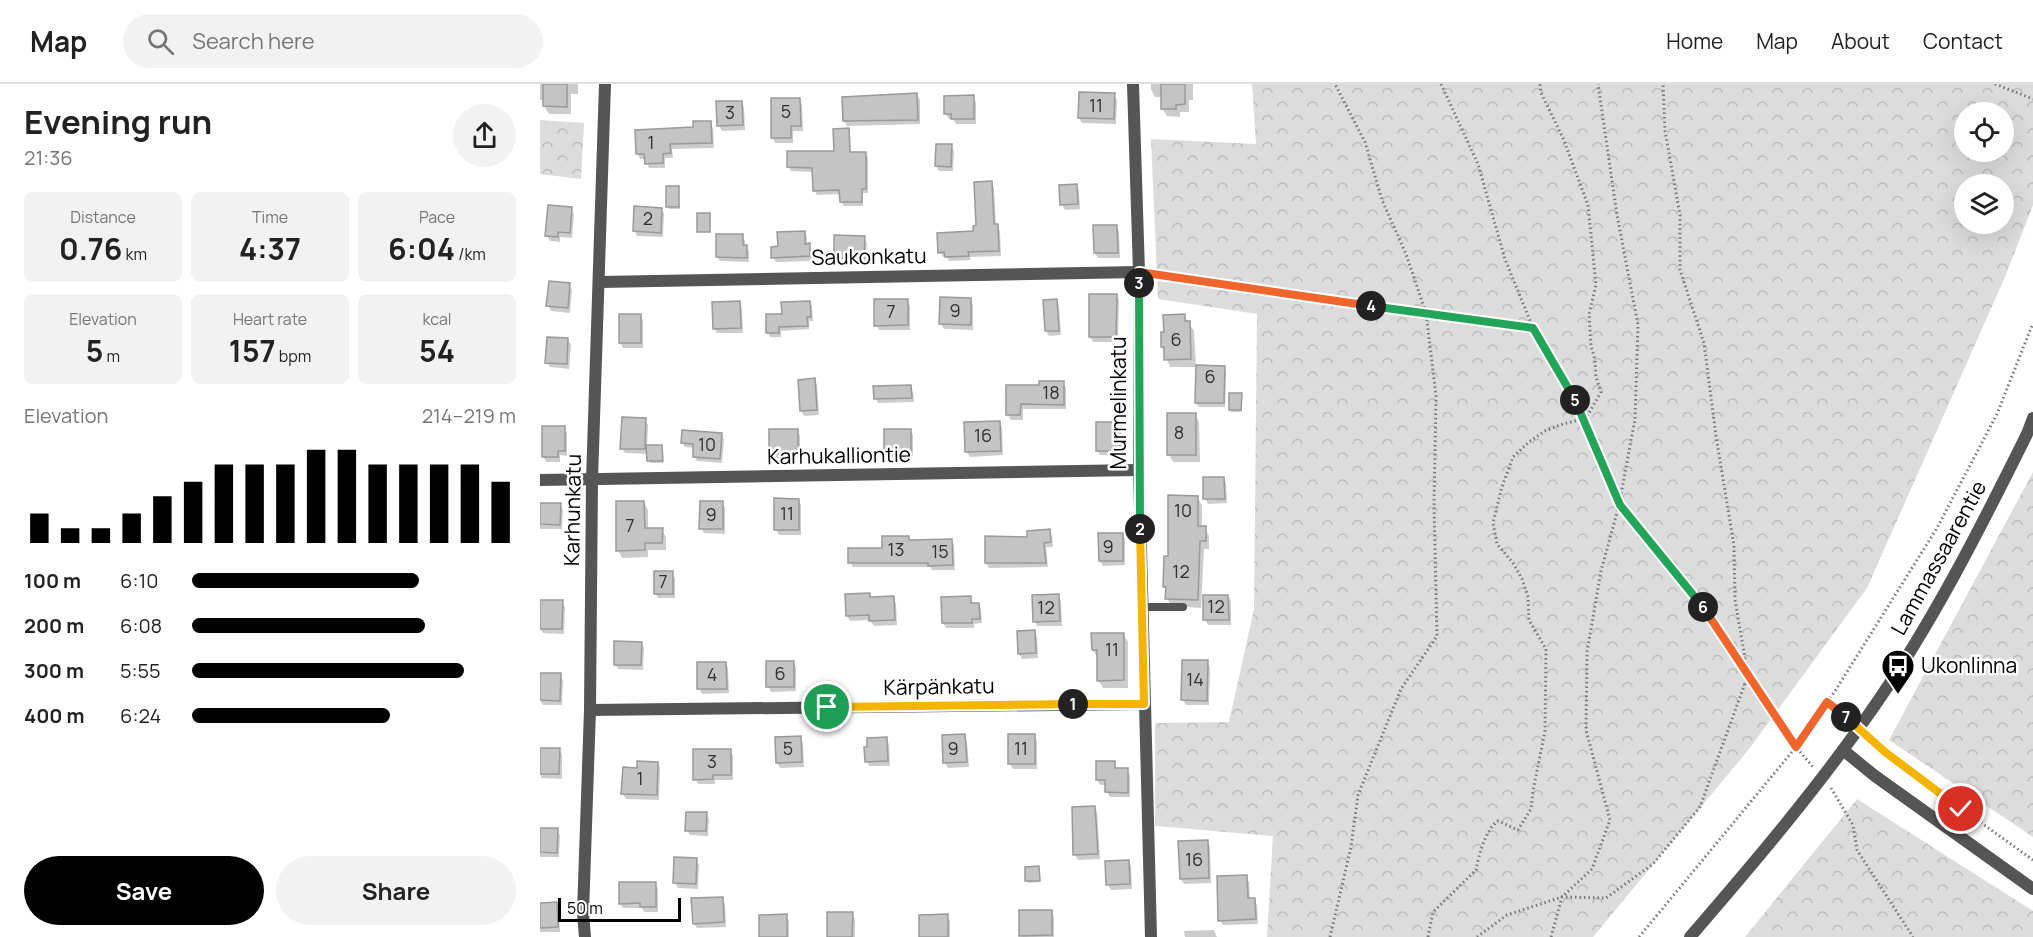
<!DOCTYPE html>
<meta charset="utf-8">
<style>
body{margin:0;font-family:Manrope,sans-serif;background:#f2f2f2;color:#222;height:100vh;display:flex;flex-direction:column;font-size:22px;white-space:nowrap}
*{box-sizing:border-box;margin:0}
p{font-size:20px;color:#767676}
.icon{flex:none;width:33px;height:33px;fill:none;stroke:currentColor;stroke-width:2;stroke-linecap:round;stroke-linejoin:round}
.map{position:relative;flex:1;overflow:hidden}
.sheet{display:flex;flex-direction:column;background:#fff;width:540px}
.sheet>*{flex:none}
.buttons{position:absolute;left:1414px;top:18px;display:grid;gap:12px}
.buttons a{display:grid;place-items:center;width:60px;height:60px;border-radius:50%;background:#fff;box-shadow:0 6px 24px #0002;font-size:30px}
.scale{position:absolute;left:18px;bottom:15px;width:123px;box-sizing:border-box;padding-left:6px;border:3px solid #000;border-top:0;font-size:16px;line-height:21px;white-space:nowrap;color:#000;-webkit-text-stroke:4px #fff;paint-order:stroke}
.pin{position:absolute;display:grid;place-items:center;width:51px;height:51px;color:#fff;margin:-26px;border:3px solid #fff;border-radius:50%;box-shadow:0 2px 6px #0007}
.km{position:absolute;width:30px;height:30px;margin:-15px;border-radius:50%;background:#222;color:#fff;font-size:16px;line-height:30px;text-align:center}
.round{display:grid;place-items:center;flex:none;width:63px;height:63px;border-radius:32px;background:#f2f2f2}
.headline{display:flex;align-items:center;justify-content:space-between;height:102px;padding:0 24px}
h1{font-size:33px;font-weight:700;line-height:45px}
.figures{display:grid;grid-template-columns:repeat(3,1fr);gap:9px;height:102px;padding:6px 24px}
.figures div{display:grid;align-content:center;border-radius:9px;background:#f2f2f2;text-align:center}
.figures b{font-size:30px;font-weight:700}
.figures small{font-size:16px;font-weight:400}
.figures p{font-size:16px}
.chart{height:168px;padding:12px 24px}
.chart p{display:flex;justify-content:space-between}
.chart svg{width:100%;height:108px;margin-top:6px;stroke:#000;stroke-width:6}
.cta{display:flex;gap:12px;margin-top:auto;padding:12px 24px}
.cta a{flex:1;height:69px;border-radius:36px;background:#000;color:#fff;font-size:24px;font-weight:700;line-height:69px;text-align:center}
.cta a+a{background:#f2f2f2;color:#222}
ul{padding:0 24px;list-style:none;font-size:20px}
li{display:grid;grid-template-columns:96px 72px 1fr;align-items:center;height:45px}
li i{height:15px;border-radius:8px;background:#000}
header{display:flex;align-items:center;gap:36px;box-sizing:border-box;height:84px;padding:0 30px;background:#fff;border-bottom:2px solid #e0e0e0}
header strong{font-size:28px}
nav{display:flex;gap:33px;margin-inline-start:auto;font-size:21px}
.search{width:420px;height:54px;background:#f2f2f2;display:flex;align-items:center;gap:15px;box-sizing:border-box;padding:0 21px;border-radius:33px;color:#767676;font-size:22px}
main{display:flex;flex:1;min-height:0}
.map>svg:first-child{display:block}
.forest{fill:url(#forest-crowns);fill-rule:evenodd}
.shadow{fill:#0003}
.building{fill:#c4c4c4;stroke:#999;stroke-width:1.5}
.lines{fill:none;stroke-linecap:round;stroke-linejoin:round}
.path{stroke:#777;stroke-width:3;stroke-dasharray:1.5 3;stroke-linecap:butt}
.service{stroke:#555;stroke-width:8}
.minor{stroke:#555;stroke-width:12}
.tertiary{stroke:#555;stroke-width:12}
.split-1-casing{stroke:#fff;stroke-width:12}
.split-2-casing{stroke:#fff;stroke-width:12}
.split-3-casing{stroke:#fff;stroke-width:12}
.split-4-casing{stroke:#fff;stroke-width:12}
.split-5-casing{stroke:#fff;stroke-width:12}
.split-6-casing{stroke:#fff;stroke-width:12}
.split-7-casing{stroke:#fff;stroke-width:12}
.split-8-casing{stroke:#fff;stroke-width:12}
.split-1{stroke:#f5b400;stroke-width:8}
.split-2{stroke:#f5b400;stroke-width:8}
.split-3{stroke:#22a559;stroke-width:8}
.split-4{stroke:#f0652b;stroke-width:8}
.split-5{stroke:#22a559;stroke-width:8}
.split-6{stroke:#22a559;stroke-width:8}
.split-7{stroke:#f0652b;stroke-width:8}
.split-8{stroke:#f5b400;stroke-width:8}
.labels{text-anchor:middle;stroke-width:5;stroke-linejoin:round;paint-order:stroke}
.number-label{font-size:18px;fill:#313131}
.street-label{font-size:21px;fill:#000;stroke:#fff}
.poi-label{font-size:21px;fill:#000;stroke:#fff;text-anchor:start}
</style>
<header>
<strong>Map</strong>
<div class="search"><svg class="icon" aria-label="search" viewBox="0 0 24 24"><circle cx="10" cy="10" r="6"/><path d="M15 15l6 6"/></svg>Search here</div>
<nav><a>Home</a><a>Map</a><a>About</a><a>Contact</a></nav>
</header>
<main>
<section class="sheet">
<div class="headline"><div><h1>Evening run</h1><p>21:36</p></div><a class="round"><svg class="icon" aria-label="share" viewBox="0 0 24 24"><path d="M12 15V3M7 8l5-5 5 5M5 13v7h14v-7"/></svg></a></div>
<div class="figures">
<div><p>Distance</p><b>0.76<small> km</small></b></div>
<div><p>Time</p><b>4:37</b></div>
<div><p>Pace</p><b>6:04<small> /km</small></b></div>
</div>
<div class="figures">
<div><p>Elevation</p><b>5<small> m</small></b></div>
<div><p>Heart rate</p><b>157<small> bpm</small></b></div>
<div><p>kcal</p><b>54</b></div>
</div>
<div class="chart"><p><span>Elevation</span>214–219 m</p>
<svg viewBox="0 0 160 44" preserveAspectRatio="none"><path d="M5 44V32M15 44V38M25 44V38M35 44V32M45 44V25M55 44V19M65 44V12M75 44V12M85 44V12M95 44V6M105 44V6M115 44V12M125 44V12M135 44V12M145 44V12M155 44V19"/></svg>
</div>
<ul>
<li><b>100 m</b>6:10<i style="width:70%"></i></li>
<li><b>200 m</b>6:08<i style="width:72%"></i></li>
<li><b>300 m</b>5:55<i style="width:84%"></i></li>
<li><b>400 m</b>6:24<i style="width:61%"></i></li>
</ul>
<div class="cta"><a>Save</a><a>Share</a></div>
</section>
<div class="map">
<svg width="1493" height="853" viewBox="0 0 1493 853">
<defs>
<pattern id="forest-crowns" width="20" height="18" patternUnits="userSpaceOnUse" patternTransform="scale(1.5)"><rect width="20" height="18" fill="#dcdcdc"/><path d="M2 6a3 3 0 1 1 6 0M12 15a3 3 0 1 1 6 0" fill="none" stroke="#bbb"/></pattern>
</defs>
<rect width="100%" height="100%" fill="#fff"/>
<g class="forest">
<path d="M712 0H1493V121L1465 193 1327 504 1209 665 1053 853H727L733 752 615 742V639L689 638 714 525 717 230 618 215 611 55 716 60ZM1464 28V68H1425V28ZM1464 100V140H1425V100Z"/>
<path d="M0 36 44 39 41 95 0 90Z"/>
<path d="M1493 388V753L1349 656Z"/>
<path d="M1317 715 1493 827V853H1205Z"/>
</g>
<g class="shadow">
<path d="M0 0H38V10H31V30H9L4 22V16H0Z"/>
<path d="M611 0H653V16H649V28H640V33L627 32 622 24V17L620 13H615L611 5Z"/>
<path d="M377 11 380 16V40L307 42 304 37Z"/>
<path d="M574 11 577 16 576 40 542 39 539 34Z"/>
<path d="M433 13 436 18V40H416L413 35H409L406 30Z"/>
<path d="M259 16 262 21 263 47H253V59H235L233 54Z"/>
<path d="M202 18 204 23 205 46 182 47 179 42Z"/>
<path d="M170 39 173 44 174 64 132 65 133 74H125V84H109L106 75H100L98 70Z"/>
<path d="M308 45 310 50 311 70 325 69 328 74V109H323V122H304L301 118V110L277 111 274 106V88L251 87 248 83 296 69Z"/>
<path d="M411 62 414 67 413 87H399L396 82Z"/>
<path d="M451 99 454 104 456 142 460 147 461 172 430 173 431 176 409 177 407 173H403L400 168 435 149Z"/>
<path d="M536 102 539 107 540 125 525 126 522 121Z"/>
<path d="M138 104 140 125H129L128 123Z"/>
<path d="M31 125 34 130 32 154 20 153V158L10 157 7 152Z"/>
<path d="M122 125 124 130 123 153 97 152 94 146Z"/>
<path d="M576 142 579 148 580 174H558L555 169Z"/>
<path d="M264 148 267 153V161H269L272 166V177L236 178 233 173 239 163Z"/>
<path d="M202 152 205 157V162L209 167V178L180 177 177 172Z"/>
<path d="M324 154 327 159 326 179 304 178 301 173H299L296 168Z"/>
<path d="M29 201 32 206 30 229 11 227 8 222Z"/>
<path d="M576 211 579 216 578 258H553L550 253Z"/>
<path d="M431 216 433 221V246L404 245 401 240Z"/>
<path d="M367 217 370 222V246H339L336 241Z"/>
<path d="M517 217 519 222 521 251 509 252 506 247 505 218Z"/>
<path d="M269 218 272 222 273 237H269V245L241 247V253H230L228 249 243 231Z"/>
<path d="M199 219 202 224 203 249H177L174 244Z"/>
<path d="M101 232 103 237V264H83L80 258Z"/>
<path d="M644 232 654 247 656 283H630L622 263Z"/>
<path d="M28 256 31 261 29 285 10 283 7 278Z"/>
<path d="M684 284 686 288 685 323H659L656 319Z"/>
<path d="M275 296 277 301 279 331 264 332 261 327Z"/>
<path d="M523 299 526 304V325H483V336H471L468 331 500 303Z"/>
<path d="M370 303 373 308 374 318 338 319 335 314Z"/>
<path d="M701 311 702 328H691L690 326Z"/>
<path d="M655 330 659 338 660 378H633L629 370Z"/>
<path d="M105 336 108 341 107 363H121L123 379H110L108 370 85 369 82 364Z"/>
<path d="M459 338 462 343 463 371 430 373 427 368Z"/>
<path d="M579 340 582 345V371H560L557 366Z"/>
<path d="M24 344 27 349V372L20 371V378H6L3 372Z"/>
<path d="M370 346 373 351V373H348L345 368Z"/>
<path d="M257 347 260 352V374H233L230 369Z"/>
<path d="M181 350 184 355 182 379 157 377 154 372 155 364 145 363 142 359Z"/>
<path d="M683 394 686 399 687 419 668 420 665 415Z"/>
<path d="M657 413 662 421V444H665L669 452V465H664L661 524 631 522 627 514V507L624 503 629 474Z"/>
<path d="M258 416 261 421V451H239L236 446Z"/>
<path d="M104 418 108 426V445L122 446 126 453V466H108V473L82 474 78 466Z"/>
<path d="M182 418 185 424V450L164 449 161 444Z"/>
<path d="M0 420 20 421 23 426 22 445H0Z"/>
<path d="M509 447 512 452 513 463H506L508 483 449 484 446 479 489 454Z"/>
<path d="M582 450 585 455V481L563 482 560 477Z"/>
<path d="M368 454 371 457 411 456 414 461 415 486H392L390 483H313L310 478 344 466Z"/>
<path d="M132 489 135 494V514H118L115 509Z"/>
<path d="M329 510 331 514 353 513 356 519 357 541 334 542 330 536 310 537 307 532Z"/>
<path d="M518 512 521 517 522 542H497L495 537Z"/>
<path d="M688 512 691 517V541H668L665 536Z"/>
<path d="M430 513 433 521H439L441 526 442 539 434 540V544H406L403 539 402 514Z"/>
<path d="M0 518H22L25 523 24 550 3 549 0 544Z"/>
<path d="M495 548 497 553 498 574 482 575 479 570Z"/>
<path d="M553 550H583L588 558V604H563L558 596V575L553 566Z"/>
<path d="M101 559 104 564 103 586 78 585 75 580Z"/>
<path d="M667 578 670 583 669 621H646L643 616Z"/>
<path d="M185 579 188 584 189 609 162 610 159 604Z"/>
<path d="M253 579 256 584V607L231 608 228 602Z"/>
<path d="M0 590 20 591 23 596 22 621H3L0 616Z"/>
<path d="M424 652 427 657 429 683 408 684 405 679Z"/>
<path d="M494 652 497 657V685H473L470 680Z"/>
<path d="M260 653 263 659 264 683 240 684 237 679Z"/>
<path d="M346 655 349 660 350 682H329L327 677 329 664Z"/>
<path d="M0 665H19L22 671V695L1 694Z"/>
<path d="M190 667 193 672V696H175V700H158L155 695Z"/>
<path d="M574 678 577 686H587L590 691V713H570L567 708 566 701H560L557 696Z"/>
<path d="M118 679 120 684 119 716 86 715 83 710 99 686Z"/>
<path d="M554 723 557 728 560 775 538 776 535 771 534 724Z"/>
<path d="M166 730 169 735 168 752 150 751 147 746Z"/>
<path d="M0 745 17 746 20 751 19 773H0Z"/>
<path d="M667 758 670 763 671 799 644 800 641 795Z"/>
<path d="M156 776 159 781 158 805 138 804 135 799Z"/>
<path d="M588 777 591 782 592 805 571 806 568 801Z"/>
<path d="M486 784H498L500 798 488 799Z"/>
<path d="M706 793 709 798 710 816H714L717 821 718 840 683 841 680 836Z"/>
<path d="M115 800 118 805V828H104L102 824H83L80 819Z"/>
<path d="M182 815 185 820 186 843 157 844 154 839Z"/>
<path d="M0 820H16L19 825 20 848H0Z"/>
<path d="M511 827 514 833V853H482L481 851Z"/>
<path d="M312 830 315 835V853H288Z"/>
<path d="M246 832 249 837V853H220Z"/>
<path d="M407 832 410 837V853H381Z"/>
<path d="M674 846 677 853H645L644 847Z"/>
</g>
<g class="building">
<path d="M3 0H27V23L3 22Z"/>
<path d="M621 0H645V20L636 21V25H621Z"/>
<path d="M539 8 575 9 574 35 538 34Z"/>
<path d="M377 9 378 36 303 37 302 13Z"/>
<path d="M434 11V35H411V30H404V12Z"/>
<path d="M231 14H260L261 42H251V54H231Z"/>
<path d="M176 17H202L203 41 177 42Z"/>
<path d="M153 37H171L172 59 130 60 131 69 123 70V79L105 80 104 70H96L95 46 153 43Z"/>
<path d="M309 44 310 68H326V105H322V118H300L299 106 273 107 272 84 247 83V67H294L293 45Z"/>
<path d="M396 60H412L411 83 395 82Z"/>
<path d="M452 97 454 140H458L459 167 428 168 429 172 405 173 404 168 398 169 397 149 433 147V142L436 141 434 98Z"/>
<path d="M537 100 538 120 520 121 519 101Z"/>
<rect x="126" y="102" width="13" height="21"/>
<path d="M8 121 32 123 30 149 18 148V153L5 152Z"/>
<path d="M94 122 122 124 121 149 93 147Z"/>
<rect x="157" y="129" width="13" height="19"/>
<path d="M553 141H577L578 169H554Z"/>
<path d="M265 147V160L270 159V172L231 174V163L238 162 237 148Z"/>
<path d="M176 150H203V161H207V174L176 173Z"/>
<path d="M294 151 325 152 324 174H300V168H294Z"/>
<path d="M9 197 30 199 28 224 6 222Z"/>
<path d="M549 210H577L576 253H549Z"/>
<path d="M400 213 431 214V241L399 240Z"/>
<path d="M334 215H368V241L334 242Z"/>
<path d="M517 215 519 247H505L503 216Z"/>
<path d="M200 217 201 244 173 245 172 218Z"/>
<path d="M270 217 271 233H267L268 242 239 243V249H226V230H242L241 218Z"/>
<rect x="79" y="230" width="22" height="29"/>
<path d="M645 230V237H650L651 275 624 276V263H621V248H624L623 231Z"/>
<path d="M7 253 28 254 27 280 5 279Z"/>
<path d="M656 281 685 282 684 319H655Z"/>
<path d="M275 294 277 326 260 327 258 296Z"/>
<path d="M499 297H524V321L481 320 480 331H466V301H499Z"/>
<path d="M371 301 372 314 334 315 333 302Z"/>
<path d="M689 309H702L701 326H689Z"/>
<rect x="627" y="329" width="29" height="42"/>
<path d="M82 333 106 334 105 365H80Z"/>
<path d="M460 337 461 367 425 368 424 338Z"/>
<rect x="556" y="338" width="24" height="29"/>
<path d="M2 342H25V367H18V373H2Z"/>
<rect x="229" y="345" width="29" height="25"/>
<rect x="344" y="345" width="27" height="23"/>
<path d="M142 346 182 349 180 375 153 373V360L141 359Z"/>
<path d="M106 361H122L123 377H107Z"/>
<path d="M663 393H684L685 415H663Z"/>
<path d="M628 411 658 412V442H666V457H660L658 516 625 515 626 503H623L624 472H628Z"/>
<path d="M234 414 259 415V446H234Z"/>
<path d="M76 417H104L105 444H123L122 459H105V466L76 467Z"/>
<path d="M160 417H183V445H159Z"/>
<path d="M0 419H21L20 441 0 440Z"/>
<path d="M510 445 511 458 504 459 506 479H445V452L487 453V447Z"/>
<path d="M558 449H583V477H559Z"/>
<path d="M342 452H369V456L412 455 413 481 388 482V479H308V464H342Z"/>
<rect x="114" y="487" width="19" height="23"/>
<path d="M330 509V513L354 512 355 536 329 537V531L306 532 305 510Z"/>
<path d="M519 510 520 537 493 538 492 511Z"/>
<path d="M663 511H688L689 536H663Z"/>
<path d="M431 512V519H439L440 535H432V539H402L401 513Z"/>
<path d="M0 516H23L22 545H0Z"/>
<path d="M495 546 496 569 478 570 477 547Z"/>
<path d="M551 549H584V596L557 597V566H552Z"/>
<path d="M74 557 102 558 101 581H74Z"/>
<path d="M642 576H668L667 617 641 616Z"/>
<rect x="226" y="577" width="28" height="26"/>
<path d="M157 578H186L187 605H157Z"/>
<path d="M0 589H21L20 617 0 616Z"/>
<path d="M425 650 427 678 403 679 402 651Z"/>
<rect x="468" y="650" width="27" height="30"/>
<path d="M261 652 262 678 236 679 235 653Z"/>
<path d="M347 653 348 677 325 678 324 663H327V654Z"/>
<path d="M0 664H20L19 690H0Z"/>
<path d="M153 665H191V691H173V695L153 696Z"/>
<path d="M97 677 118 678 117 711 81 710 83 683 97 684Z"/>
<path d="M556 677H575V684H588V709L565 708V696H556Z"/>
<path d="M555 722 558 770 533 771 532 723Z"/>
<path d="M146 728H167L166 747H145Z"/>
<path d="M0 744H18L17 769 0 768Z"/>
<path d="M668 756 669 794 640 795 638 757Z"/>
<path d="M134 773 157 774 156 800 133 799Z"/>
<path d="M589 776 590 800 566 801 565 777Z"/>
<path d="M499 782 500 797H485V783Z"/>
<path d="M707 791 708 814H715L716 835 678 837 677 792Z"/>
<path d="M79 798H116V823H100V819L79 820Z"/>
<path d="M183 813 184 838 153 840 151 814Z"/>
<path d="M17 818 18 843 0 844V819Z"/>
<path d="M479 826H512V851L479 852Z"/>
<path d="M287 828H313L312 853H287Z"/>
<path d="M247 830V853H219V831Z"/>
<path d="M408 830V853H379V831Z"/>
</g>
<g class="lines">
<g class="path">
<path d="M901 0 938 80 965 175 993 244 1036 318 1079 421 1167 528 1256 663 1273 683"/>
<path d="M1455 0 1493 15"/>
<path d="M612 190 794 218 993 244"/>
<path d="M1287 619 1309 635"/>
<path d="M1329 655 1373 690 1493 776"/>
<path d="M1291 704 1313 741 1317 766 1373 853"/>
<path d="M790 853 811 763 818 711 861 605 897 552 894 421 896 312 886 229 866 170 842 116 825 58 795 0"/>
<path d="M888 853 893 828 936 786C939 771 945 746 958 737L978 746 991 725 993 707 1005 647 1006 565 989 536 988 513 982 495 973 479 957 460 953 439 962 403 973 373 989 358 1005 347 1023 340 1043 335 1049 329 1061 308 1056 293 1055 276 1051 262 1049 230 1056 201 1048 121 1023 54 1001 9 1000 0"/>
<path d="M937 853 967 831 1022 813 1066 814 1113 780 1160 723 1208 591 1195 516 1194 462 1176 352 1164 259 1140 186V131L1125 47 1123 0"/>
<path d="M1011 853 1022 813 1052 785 1070 736 1046 646 1047 568 1061 487 1079 421 1095 335 1098 241 1077 131 1058 0"/>
<path d="M1099 853 1256 663 1295 607 1397 444 1457 330 1493 239"/>
</g>
<path class="service" d="M602 523H643"/>
<g class="minor">
<path d="M593 0 599 188V386L611 853"/>
<path d="M60 198 599 188"/>
<path d="M0 396 599 386"/>
<path d="M50 626 604 620"/>
<path d="M1303 666 1335 692 1493 805"/>
<path d="M45 853 43 829 50 626 52 396 65 0"/>
</g>
<path class="tertiary" d="M1150 853C1213 780 1276 706 1331 627 1392 540 1440 445 1487 350L1493 334"/>
</g>
<g class="lines">
<g class="split-1-casing">
<path id="split-1" d="M287 623 533 620"/>
</g>
<g class="split-2-casing">
<path id="split-2" d="M533 620H604L600 445"/>
</g>
<g class="split-3-casing">
<path id="split-3" d="M599 199 600 445"/>
</g>
<g class="split-4-casing">
<path id="split-4" d="M599 199V188L831 222"/>
</g>
<g class="split-5-casing">
<path id="split-5" d="M831 222 993 244 1035 316"/>
</g>
<g class="split-6-casing">
<path id="split-6" d="M1035 316 1080 421 1163 523"/>
</g>
<g class="split-7-casing">
<path id="split-7" d="M1163 523 1256 663 1287 618 1306 633"/>
</g>
<g class="split-8-casing">
<path id="split-8" d="M1306 633 1345 668 1421 725"/>
</g>
<use href="#split-1" class="split-1"/>
<use href="#split-2" class="split-2"/>
<use href="#split-3" class="split-3"/>
<use href="#split-4" class="split-4"/>
<use href="#split-5" class="split-5"/>
<use href="#split-6" class="split-6"/>
<use href="#split-7" class="split-7"/>
<use href="#split-8" class="split-8"/>
</g>
<defs>
<g id="bus-pin" transform="scale(1.725)"><path d="M0 17L-7.5 6A9.5 9.5 0 1 1 7.5 6Z" fill="#000" stroke="#fff"/><path d="M-5-6H5V4H4V6H2V4H-2V6H-4V4H-5ZM-3.5-4V0h7V-4ZM-3.5 1.2v1.5H-2V1.2ZM2 1.2v1.5H3.5V1.2Z" fill="#fff"/></g>
</defs>
<g fill-rule="evenodd">
<use href="#bus-pin" x="1358" y="582"/>
</g>
<g class="labels">
<g class="number-label">
<text x="556" y="28">11</text>
<text x="246" y="34">5</text>
<text x="190" y="35">3</text>
<text x="111" y="65">1</text>
<text x="108" y="141">2</text>
<text x="415" y="233">9</text>
<text x="351" y="234">7</text>
<text x="636" y="262">6</text>
<text x="670" y="299">6</text>
<text x="511" y="315">18</text>
<text x="639" y="355">8</text>
<text x="443" y="358">16</text>
<text x="167" y="367">10</text>
<text x="643" y="433">10</text>
<text x="247" y="436">11</text>
<text x="171" y="437">9</text>
<text x="90" y="448">7</text>
<text x="568" y="469">9</text>
<text x="356" y="472">13</text>
<text x="400" y="474">15</text>
<text x="641" y="494">12</text>
<text x="123" y="504">7</text>
<text x="676" y="529">12</text>
<text x="506" y="530">12</text>
<text x="572" y="572">11</text>
<text x="240" y="596">6</text>
<text x="172" y="597">4</text>
<text x="655" y="602">14</text>
<text x="248" y="671">5</text>
<text x="413" y="671">9</text>
<text x="481" y="671">11</text>
<text x="172" y="684">3</text>
<text x="100" y="701">1</text>
<text x="654" y="782">16</text>
</g>
<g class="street-label">
<text transform="translate(329 173) rotate(-1)" y="7">Saukonkatu</text>
<text transform="translate(579 319) rotate(-90)" y="7">Murmelinkatu</text>
<text transform="translate(299 372) rotate(-1)" y="7">Karhukalliontie</text>
<text transform="translate(33 426) rotate(-89)" y="7">Karhunkatu</text>
<text transform="translate(1399 474) rotate(-61)" y="7">Lammassaarentie</text>
<text transform="translate(399 603) rotate(-1)" y="7">Kärpänkatu</text>
</g>
<g class="poi-label">
<text x="1381" y="589">Ukonlinna</text>
</g>
</g>
</svg>
<div class="buttons">
<a><svg class="icon" aria-label="locate" viewBox="0 0 24 24"><circle cx="12" cy="12" r="6"/><path d="M12 2v4M12 18v4M2 12h4M18 12h4"/></svg></a>
<a><svg class="icon" aria-label="layers" viewBox="0 0 24 24"><path d="M12 4l9 5-9 5-9-5zM3 14l9 5 9-5"/></svg></a>
</div>
<div class="scale">50 m</div>
<div class="pin" style="left:287px;top:623px;background:#1e9e55"><svg class="icon" aria-label="arrive" viewBox="0 0 24 24"><path d="M6 21V4h12l-3 4 3 4H6"/></svg></div>
<div class="pin" style="left:1421px;top:725px;background:#d93025"><svg class="icon" aria-label="check" viewBox="0 0 24 24"><path d="M5 12l5 5 9-10"/></svg></div>
<b class="km" style="left:533px;top:620px">1</b>
<b class="km" style="left:600px;top:445px">2</b>
<b class="km" style="left:599px;top:199px">3</b>
<b class="km" style="left:831px;top:222px">4</b>
<b class="km" style="left:1035px;top:316px">5</b>
<b class="km" style="left:1163px;top:523px">6</b>
<b class="km" style="left:1306px;top:633px">7</b>
</div>
</main>
